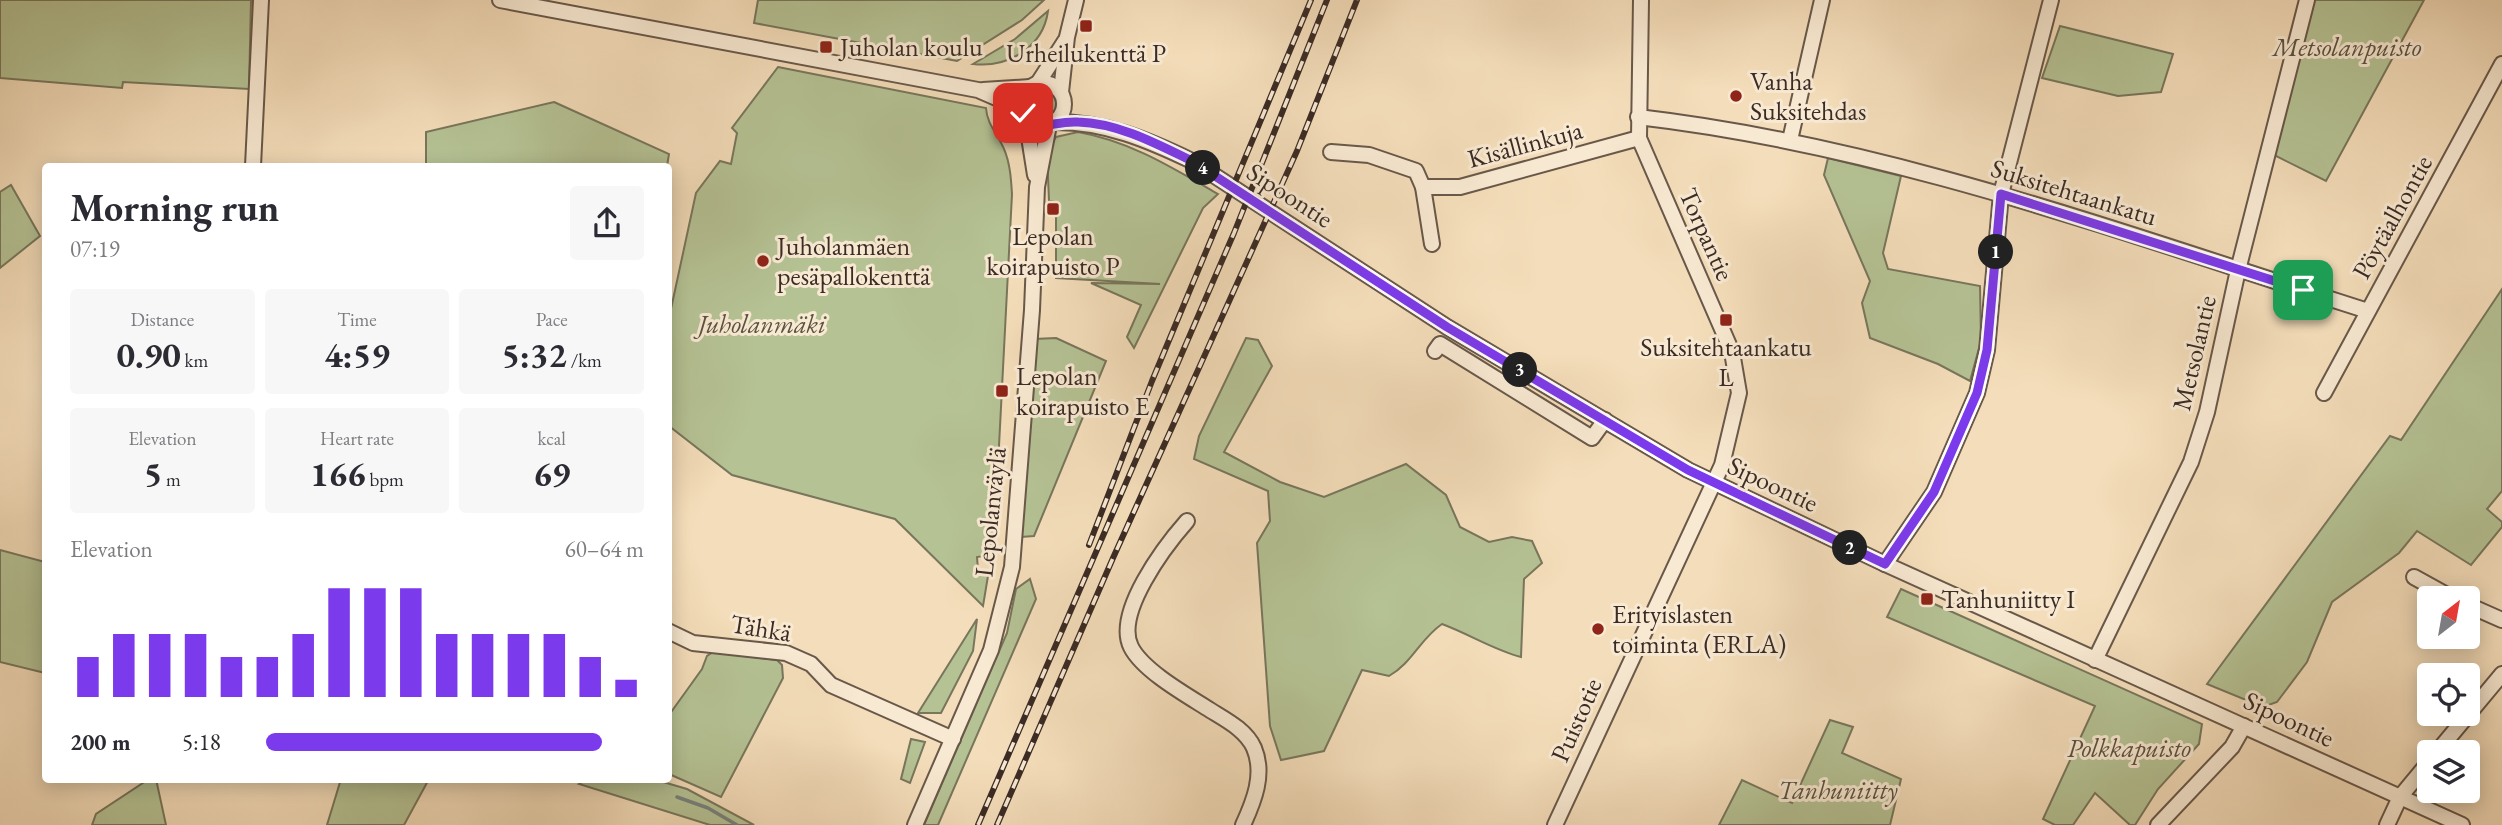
<!DOCTYPE html>
<meta charset="utf-8">
<style>
body{margin:0;font-family:"EB Garamond",serif;background:#f7f7f7;color:#2b2b33;height:100vh;display:flex;flex-direction:column;font-size:26px;white-space:nowrap}
*{box-sizing:border-box;margin:0}
p{font-size:23px;color:#7c7c81}
.icon{flex:none;width:38px;height:38px;fill:none;stroke:currentColor;stroke-width:2;stroke-linecap:round;stroke-linejoin:round}
.map{position:relative;flex:1;overflow:hidden}
.details{position:absolute;left:42px;top:163px;width:630px;height:620px;display:flex;flex-direction:column;background:#fff;border-radius:7px;box-shadow:0 4px 18px #0003}
.details>*{flex:none}
.needle{width:46px;rotate:31deg}
.tools{position:absolute;left:2417px;top:586px;display:grid;gap:14px}
.tools a{display:grid;place-items:center;width:63px;height:63px;border-radius:7px;background:#fff;box-shadow:0 4px 18px #0003;font-size:35px}
.pin{position:absolute;display:grid;place-items:center;width:60px;height:60px;color:#fff;margin:-30px;border-radius:14px;box-shadow:0 4px 10px #0006}
.km{position:absolute;width:35px;height:35px;margin:-18px;border-radius:50%;background:#222;color:#fff;font-size:19px;line-height:35px;text-align:center}
.round{display:grid;place-items:center;flex:none;width:74px;height:74px;border-radius:7px;background:#f7f7f7}
.overview{display:flex;align-items:center;justify-content:space-between;height:119px;padding:0 28px}
h1{font-size:38px;font-weight:700;line-height:52px}
.stats{display:grid;grid-template-columns:repeat(3,1fr);gap:10px;height:119px;padding:7px 28px}
.stats div{display:grid;align-content:center;border-radius:7px;background:#f7f7f7;text-align:center}
.stats b{font-size:35px;font-weight:700}
.stats small{font-size:19px;font-weight:400}
.stats p{font-size:19px}
.chart{height:196px;padding:14px 28px}
.chart p{display:flex;justify-content:space-between}
.chart svg{width:100%;height:126px;margin-top:7px;stroke:#7c3aed;stroke-width:6}
ul{padding:0 28px;list-style:none;font-size:23px}
li{display:grid;grid-template-columns:112px 84px 1fr;align-items:center;height:52px}
li i{height:18px;border-radius:9px;background:#7c3aed}
.map>svg:first-child{display:block}
.green{fill:#b5c294;stroke:#78765c;stroke-width:2}
.lines{fill:none;stroke-linecap:round;stroke-linejoin:round}
.stream{stroke:#77817e;stroke-width:3.5}
.minor-casing{stroke:#69584a;stroke-width:18}
.minor{stroke:#f8e9d2;stroke-width:14}
.rail-casing{stroke:#3b2b25;stroke-width:6}
.rail{stroke:#f8e9d2;stroke-width:3.5;stroke-dasharray:10;stroke-linecap:butt}
.route-casing{stroke:#fff;stroke-width:14}
.route{stroke:#7c3aed;stroke-width:9}
.poi-dot{fill:#8f2418;stroke:#f8e9d2;stroke-width:2.5}
.labels{text-anchor:middle;stroke-width:6;stroke-linejoin:round;paint-order:stroke}
.poi-label{font-size:26px;fill:#3b2b25;stroke:#f8e9d2;text-anchor:start}
.park-label{font-size:26px;font-style:italic;fill:#5a5141;stroke:#f8e9d2}
.street-label{font-size:26px;fill:#3b2b25;stroke:#f8e9d2}
</style>
<div class="map">
<svg width="2502" height="825" viewBox="0 0 2502 825">
<rect width="100%" height="100%" fill="#f4ddba"/>
<filter id="stains"><feTurbulence type="fractalNoise" baseFrequency=".00286" numOctaves="4"/><feColorMatrix values="0 0 0 0 .2 0 0 0 0 .09 0 0 0 0 .02 0 0 0 .5 -.17"/></filter>
<radialGradient id="worn" r=".72"><stop offset=".6" stop-color="#630" stop-opacity="0"/><stop offset="1" stop-color="#630" stop-opacity=".3"/></radialGradient>
<g class="green">
<path d="M0 0H251L249 89 123 82 122 88 0 78Z"/>
<path d="M758 0H1044L1022 20 957 61 754 23Z"/>
<path d="M2313 0H2424L2326 181 2274 155Z"/>
<path d="M1048 11C1043 48 1007 68 973 64L1015 39Z"/>
<path d="M2060 26 2173 54 2161 92 2118 96 2042 78Z"/>
<path d="M778 67 986 108C987 125 998 134 1004 149 1010 163 1011 178 1012 194L996 504 990 555 977 557 978 570H989L983 606 895 519 732 475 669 426V318L696 193 720 161 731 164 737 133 732 128Z"/>
<circle cx="1043" cy="104" r="14"/>
<path d="M554 102 669 154 667 166H426V132Z"/>
<path d="M1078 132C1130 141 1173 168 1218 194L1203 208 1134 348 1127 337 1141 305 1091 283 1160 284 1056 278V202L1049 201 1047 152 1056 137Z"/>
<path d="M1828 158 1901 176 1883 253 1888 269 1980 286 1981 341 1970 381 1938 364 1870 338 1862 303 1870 281 1824 175Z"/>
<path d="M11 185 40 236 0 268V192Z"/>
<path d="M2502 289V491L2487 509 2502 522V527L2471 565 2417 531 2399 553 2332 602 2307 662 2277 702 2263 707 2207 684 2390 436 2401 440Z"/>
<path d="M1056 338 1106 361 1034 536 1021 537 1034 339Z"/>
<path d="M1246 338 1258 340 1272 366 1224 452 1280 482 1324 497 1406 464 1446 495 1460 527 1489 542 1512 537 1532 541 1542 563 1524 579 1521 657C1494 650 1469 634 1442 624 1420 639 1412 663 1389 676L1362 670 1324 751 1281 760 1270 726 1257 543 1270 521 1268 491 1194 459 1199 436Z"/>
<path d="M0 550 45 562V673L0 662Z"/>
<path d="M1030 579 1036 599 938 825H924L1007 633 1016 589Z"/>
<path d="M1901 589 2202 724 2199 744 2158 789 2135 825H2130L2095 793 2073 825H2055L2043 819 2095 706 1887 617Z"/>
<path d="M977 619 973 651 941 713H918Z"/>
<path d="M713 652 777 660 782 665 783 678 721 797 669 774V715L702 669 707 656Z"/>
<path d="M1830 720 1853 727 1842 753 1901 779 1890 825H1719L1742 780 1792 803Z"/>
<path d="M911 739 925 742 910 783 901 779Z"/>
<path d="M149 779H156L166 825H92L96 814Z"/>
<path d="M341 779H429L404 825H327Z"/>
<path d="M587 779H653L687 789 754 825H710L579 784Z"/>
</g>
<g class="lines">
<path class="stream" d="M677 797 708 808 737 825"/>
<g class="minor-casing">
<g id="minor">
<path d="M500 0 978 90 1022 109"/>
<circle cx="1043" cy="104" r="21"/>
<path d="M1038 83 1065 41"/>
<path d="M983 90 1030 87"/>
<path d="M1061 92 1067 37 1076 0"/>
<path d="M1638 117C1889 146 2128 235 2368 311"/>
<path d="M1026 118 1035 175"/>
<path d="M1056 122C1106 122 1148 140 1192 161L1447 327 1688 470 1885 564 2462 825"/>
<path d="M1790 140 1822 0"/>
<path d="M1331 152 1369 155 1416 171 1423 187"/>
<path d="M253 166 261 0"/>
<path d="M1432 244 1423 187H1460L1639 138"/>
<path d="M1435 351 1440 344 1592 438 1605 420"/>
<path d="M2324 393 2502 64"/>
<path d="M1187 521C1165 546 1114 613 1131 647 1143 671 1188 696 1210 710 1226 720 1246 730 1254 748 1265 774 1254 801 1243 825"/>
<path d="M1885 564 1934 492 1977 393 1987 350 2001 194 2051 0"/>
<path d="M2414 577 2452 598"/>
<path d="M2468 605 2502 620"/>
<path d="M668 631 693 643 786 653 811 664 831 685 953 739"/>
<path d="M2095 660 2191 462 2207 412 2238 270 2307 0"/>
<path d="M2437 752 2502 674"/>
<path d="M915 825 991 650 1012 567 1032 310 1037 187 1049 125"/>
<path d="M1555 825 1722 465 1739 393 1732 352 1639 138 1641 0"/>
<path d="M2158 825 2232 747 2244 726"/>
<path d="M2387 825 2400 797 2429 762"/>
</g>
</g>
<use href="#minor" class="minor"/>
<g class="rail-casing">
<g id="rail">
<path d="M1089 545 1152 381 1311 0"/>
<path d="M978 825 1234 233 1327 0"/>
<path d="M997 825 1113 558 1297 151 1357 0"/>
</g>
</g>
<use href="#rail" class="rail"/>
</g>
<g class="lines">
<g class="route-casing">
<path id="route" d="M1023 113 1040 126C1053 125 1064 121 1078 122 1118 123 1157 144 1192 161L1447 327 1688 470 1885 564 1934 492 1977 393 1987 350 2001 194 2303 290"/>
</g>
<use href="#route" class="route"/>
</g>
<g class="poi-dot">
<rect x="1079" y="19" width="14" height="14" rx="3.5"/>
<rect x="819" y="40" width="14" height="14" rx="3.5"/>
<circle cx="1736" cy="96" r="7"/>
<rect x="1046" y="202" width="14" height="14" rx="3.5"/>
<circle cx="763" cy="261" r="7"/>
<rect x="1719" y="313" width="14" height="14" rx="3.5"/>
<rect x="995" y="384" width="14" height="14" rx="3.5"/>
<rect x="1920" y="592" width="14" height="14" rx="3.5"/>
<circle cx="1598" cy="629" r="7"/>
</g>
<g class="labels">
<g class="poi-label">
<text x="840" y="56">Juholan koulu</text>
<text x="1086" y="62" text-anchor="middle">Urheilukenttä P</text>
<text x="1750" y="90">Vanha<tspan x="1750" dy="30">Suksitehdas</tspan></text>
<text x="1053" y="245" text-anchor="middle">Lepolan<tspan x="1053" dy="30">koirapuisto P</tspan></text>
<text x="777" y="255">Juholanmäen<tspan x="777" dy="30">pesäpallokenttä</tspan></text>
<text x="1726" y="356" text-anchor="middle">Suksitehtaankatu<tspan x="1726" dy="30">L</tspan></text>
<text x="1016" y="385">Lepolan<tspan x="1016" dy="30">koirapuisto E</tspan></text>
<text x="1941" y="608">Tanhuniitty I</text>
<text x="1612" y="623">Erityislasten<tspan x="1612" dy="30">toiminta (ERLA)</tspan></text>
</g>
<g class="park-label">
<text x="2347" y="56">Metsolanpuisto</text>
<text x="762" y="333">Juholanmäki</text>
<text x="2129" y="757">Polkkapuisto</text>
<text x="1838" y="799">Tanhuniitty</text>
</g>
<g class="street-label">
<text transform="translate(1525 144) rotate(-15)" y="9">Kisällinkuja</text>
<text transform="translate(2074 192) rotate(17)" y="9">Suksitehtaankatu</text>
<text transform="translate(1290 195) rotate(33)" y="9">Sipoontie</text>
<text transform="translate(2392 217) rotate(-61)" y="9">Pöytäalhontie</text>
<text transform="translate(1707 234) rotate(66)" y="9">Torpantie</text>
<text transform="translate(2194 353) rotate(-77)" y="9">Metsolantie</text>
<text transform="translate(1773 484) rotate(25)" y="9">Sipoontie</text>
<text transform="translate(990 512) rotate(-84)" y="9">Lepolanväylä</text>
<text transform="translate(761 628) rotate(9)" y="9">Tähkä</text>
<text transform="translate(2289 719) rotate(25)" y="9">Sipoontie</text>
<text transform="translate(1576 720) rotate(-66)" y="9">Puistotie</text>
</g>
</g>
<rect width="100%" height="100%" filter="url(#stains)"/>
<rect width="100%" height="100%" fill="url(#worn)"/>
</svg>
<div class="tools">
<a><svg class="needle" viewBox="-14 -14 28 28"><path d="M0-13l5 13h-10z" fill="#e53935"/><path d="M0 13l5-13h-10z" fill="#7c7c81"/></svg></a>
<a><svg class="icon" aria-label="locate" viewBox="0 0 24 24"><circle cx="12" cy="12" r="6"/><path d="M12 2v4M12 18v4M2 12h4M18 12h4"/></svg></a>
<a><svg class="icon" aria-label="layers" viewBox="0 0 24 24"><path d="M12 4l9 5-9 5-9-5zM3 14l9 5 9-5"/></svg></a>
</div>
<div class="pin" style="left:2303px;top:290px;background:#1e9e55"><svg class="icon" aria-label="arrive" viewBox="0 0 24 24"><path d="M6 21V4h12l-3 4 3 4H6"/></svg></div>
<div class="pin" style="left:1023px;top:113px;background:#d93025"><svg class="icon" aria-label="check" viewBox="0 0 24 24"><path d="M5 12l5 5 9-10"/></svg></div>
<b class="km" style="left:1996px;top:252px">1</b>
<b class="km" style="left:1850px;top:548px">2</b>
<b class="km" style="left:1520px;top:370px">3</b>
<b class="km" style="left:1203px;top:168px">4</b>
<section class="details">
<div class="overview"><div><h1>Morning run</h1><p>07:19</p></div><a class="round"><svg class="icon" aria-label="share" viewBox="0 0 24 24"><path d="M12 15V3M7 8l5-5 5 5M5 13v7h14v-7"/></svg></a></div>
<div class="stats">
<div><p>Distance</p><b>0.90<small> km</small></b></div>
<div><p>Time</p><b>4:59</b></div>
<div><p>Pace</p><b>5:32<small> /km</small></b></div>
</div>
<div class="stats">
<div><p>Elevation</p><b>5<small> m</small></b></div>
<div><p>Heart rate</p><b>166<small> bpm</small></b></div>
<div><p>kcal</p><b>69</b></div>
</div>
<div class="chart"><p><span>Elevation</span>60–64 m</p>
<svg viewBox="0 0 160 44" preserveAspectRatio="none"><path d="M5 44V30M15 44V22M25 44V22M35 44V22M45 44V30M55 44V30M65 44V22M75 44V6M85 44V6M95 44V6M105 44V22M115 44V22M125 44V22M135 44V22M145 44V30M155 44V38"/></svg>
</div>
<ul>
<li><b>200 m</b>5:18<i style="width:89%"></i></li>
</ul>
</section>
</div>
